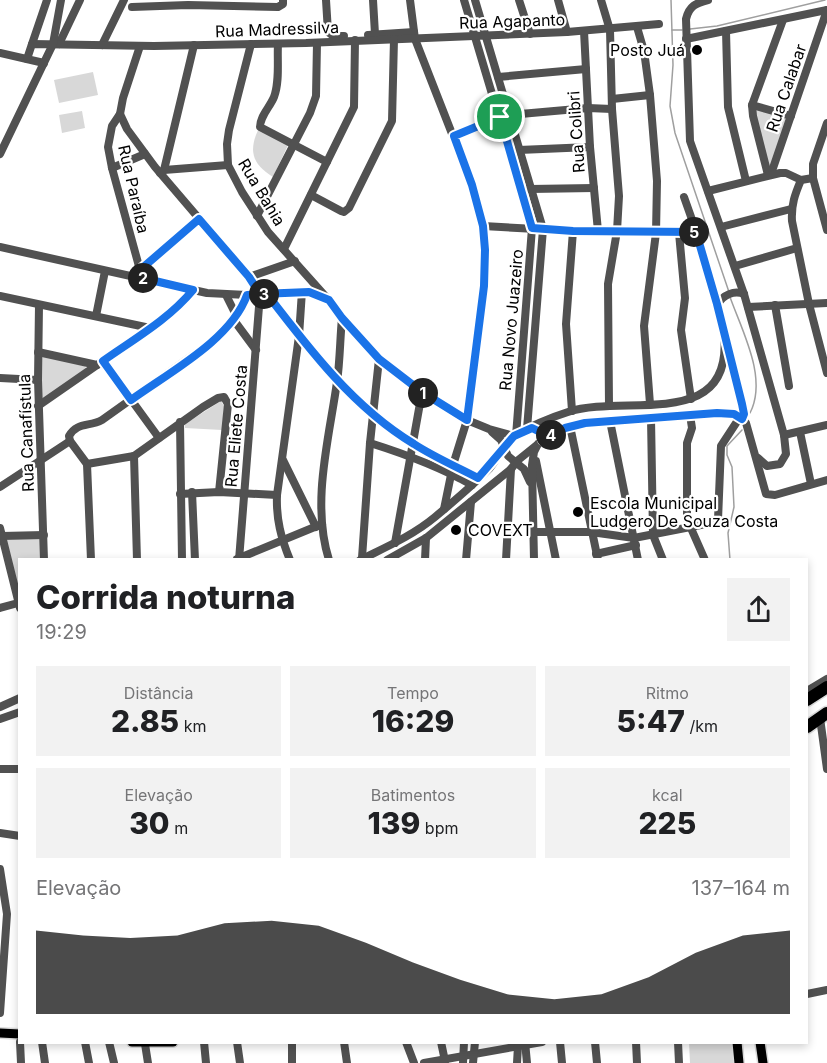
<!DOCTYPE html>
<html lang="pt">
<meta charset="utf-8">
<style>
body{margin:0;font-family:Inter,sans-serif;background:#f2f2f2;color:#202124;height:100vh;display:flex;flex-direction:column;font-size:22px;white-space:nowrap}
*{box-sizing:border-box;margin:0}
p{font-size:20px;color:#757577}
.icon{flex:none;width:33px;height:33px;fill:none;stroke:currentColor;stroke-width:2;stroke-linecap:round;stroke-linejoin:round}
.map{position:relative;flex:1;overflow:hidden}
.drawer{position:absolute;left:18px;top:558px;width:790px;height:486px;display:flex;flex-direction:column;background:#fff;border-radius:0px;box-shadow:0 3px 9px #0003}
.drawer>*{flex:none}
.pin{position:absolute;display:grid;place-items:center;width:51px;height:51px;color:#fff;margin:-26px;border:3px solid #fff;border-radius:50%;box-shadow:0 2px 6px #0007}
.km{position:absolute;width:30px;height:30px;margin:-15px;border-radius:50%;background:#222;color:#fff;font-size:16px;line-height:30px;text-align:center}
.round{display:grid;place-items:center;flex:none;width:63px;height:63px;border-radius:0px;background:#f2f2f2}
.summary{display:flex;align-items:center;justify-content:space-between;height:102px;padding:0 18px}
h1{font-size:33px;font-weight:800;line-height:45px}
.metrics{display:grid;grid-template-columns:repeat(3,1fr);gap:9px;height:102px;padding:6px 18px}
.metrics div{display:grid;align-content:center;border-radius:0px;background:#f2f2f2;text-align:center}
.metrics b{font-size:30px;font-weight:800}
.metrics small{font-size:16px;font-weight:400}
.metrics p{font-size:16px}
.chart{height:168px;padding:12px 18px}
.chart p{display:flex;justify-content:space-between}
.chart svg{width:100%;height:108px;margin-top:6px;fill:#000;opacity:.7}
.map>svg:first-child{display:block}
.green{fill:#d8d8d8}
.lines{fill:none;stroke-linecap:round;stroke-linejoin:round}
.stream{stroke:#9f9f9f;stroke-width:1.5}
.major-casing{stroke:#dbdbdb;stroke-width:12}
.highway-casing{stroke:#dbdbdb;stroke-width:15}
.minor{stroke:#515151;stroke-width:8}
.major{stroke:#000;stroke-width:9}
.highway{stroke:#000;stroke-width:12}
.route-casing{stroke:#fff;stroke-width:12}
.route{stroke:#1a73e8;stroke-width:8}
.poi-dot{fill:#000;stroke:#fff;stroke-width:2}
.labels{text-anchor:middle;stroke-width:4.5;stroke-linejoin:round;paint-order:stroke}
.street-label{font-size:16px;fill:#000;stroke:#fff}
.poi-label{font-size:16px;fill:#000;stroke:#fff;text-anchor:start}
</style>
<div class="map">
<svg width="827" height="1063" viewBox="0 0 827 1063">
<rect width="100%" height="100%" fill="#fff"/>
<g class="green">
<path d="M93 72 98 95 59 103 54 80Z"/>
<path d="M753 107 788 117 770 173Z"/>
<path d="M82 111 85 128 62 133 59 115Z"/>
<path d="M259 128 288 145 273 177C252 164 248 151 259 128Z"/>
<path d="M41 356 85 365 86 369 42 400 40 399Z"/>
<path d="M221 401 224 406 222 430 185 428V424Z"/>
<path d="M5 539H40L41 559 20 560 19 597Z"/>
<path d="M689 1043H738L740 1063H690Z"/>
</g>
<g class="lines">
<g class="stream">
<path d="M671 0 673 65 670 106 675 133 729 292"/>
<path d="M690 29 717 26 825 0"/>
<path d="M672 30H682"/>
<path d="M730 297C742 331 768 378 750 413"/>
<path d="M730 560 728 533 734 507 732 467 727 455V446L742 430"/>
</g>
<g class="major-casing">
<g id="major">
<path d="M0 1033 20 1034"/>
<path d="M132 1042H173"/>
<path d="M737 1042 739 1063"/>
<path d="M760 1042 763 1063"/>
</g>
</g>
<g class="highway-casing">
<g id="highway">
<path d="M807 700 827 687"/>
<path d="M807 727 827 713"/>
</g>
</g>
<g class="minor">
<path d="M326 0 328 32 333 36H344"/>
<path d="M373 0 375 34"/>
<path d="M410 0 415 39 472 185 483 226 485 250 484 286 467 420 453 465 444 509"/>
<path d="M464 0 532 228 516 436"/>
<path d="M475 0 543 229 527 429"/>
<path d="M519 0 530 34"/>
<path d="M558 0 567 32"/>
<path d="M601 0 610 30 612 109 619 196 617 231 608 284 609 406"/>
<path d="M708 0C696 3 689 6 686 19L690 141 744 294 784 435 786 454 780 464 767 466 758 458"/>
<path d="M132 7 188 5 278 7 283 4V0"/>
<path d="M637 27 644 51 650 95 657 181 656 233 644 326 650 404"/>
<path d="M584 31 590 147 598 231"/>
<path d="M726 31 728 107 746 181"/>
<path d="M368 35 414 32"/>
<path d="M686 39 827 10"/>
<path d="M32 44 47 0"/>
<path d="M59 44 80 0"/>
<path d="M251 44 229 130 227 144 228 165 242 192 268 232 326 297"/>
<path d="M278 44C277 61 280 81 274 97 270 107 260 116 260 127L327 162"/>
<path d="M102 45 124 0"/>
<path d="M140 46 123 98 120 114 112 126 108 147 112 168 140 270"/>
<path d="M0 53 44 63"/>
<path d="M27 59 32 44 154 46 306 43 567 32 659 24"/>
<path d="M498 77 586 69"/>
<path d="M612 99 650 95"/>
<path d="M752 105 791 116"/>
<path d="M120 114 127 129 155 167 249 277 260 294"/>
<path d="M509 115 588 108 612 109"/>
<path d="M827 123 813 164V178L827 230"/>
<path d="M454 136 500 117"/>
<path d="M519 150 590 147"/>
<path d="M0 154 53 44 61 0"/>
<path d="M112 168 145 154"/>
<path d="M164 170 228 165"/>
<path d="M160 173 164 170 194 45"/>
<path d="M771 174 827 10"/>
<path d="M768 175 753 116 752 105 783 20"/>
<path d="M813 178 801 180C795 194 791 205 792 221L809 304 827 373"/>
<path d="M530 189 594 188"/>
<path d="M708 191 780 173H786L801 180"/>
<path d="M311 195 341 211 344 212 349 208 392 121 394 39"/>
<path d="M684 197 701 245 725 339"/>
<path d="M257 216 310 113 316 96 317 43"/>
<path d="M483 226 573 231 696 232"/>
<path d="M721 227 791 209"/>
<path d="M679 233 685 298 681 330 691 399"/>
<path d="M0 247 207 293 247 295 302 291 317 294 329 300 342 318 379 359 422 392 467 420 489 429 514 436"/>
<path d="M284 249 354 107 355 40"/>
<path d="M735 266 797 248"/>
<path d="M140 270 199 219"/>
<path d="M249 277 295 261"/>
<path d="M268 294C309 349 354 408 414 444 434 457 457 467 478 479"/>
<path d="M226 295 236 315"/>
<path d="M0 296 150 328"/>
<path d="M718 304C723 295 734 290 744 294"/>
<path d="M39 305 38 380 44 560"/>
<path d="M775 305 789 386"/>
<path d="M748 307 827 303"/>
<path d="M96 316 105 271"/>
<path d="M233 319 256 350"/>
<path d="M728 350 742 404 744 412 742 419"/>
<path d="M38 352 97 365"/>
<path d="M103 361 159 438"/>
<path d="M0 378 38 380"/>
<path d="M38 406 162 320 178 307 193 290"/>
<path d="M572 411 566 324 573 231"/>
<path d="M651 418 653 535 663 560"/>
<path d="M610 421 638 560"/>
<path d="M180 422 182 560"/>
<path d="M570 426 598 560"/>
<path d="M492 432 501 440 508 456 524 469 530 482"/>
<path d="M800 432 811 484"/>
<path d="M784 435 827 425"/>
<path d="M370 443C405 454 440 467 472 485"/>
<path d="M134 456 137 560"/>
<path d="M283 460 316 527"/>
<path d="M536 461 556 560"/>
<path d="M87 464 134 456 203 407 218 398 224 397 228 404 219 492"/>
<path d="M0 487 70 441"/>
<path d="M192 492 195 560"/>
<path d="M180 494 219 492 277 495"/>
<path d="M690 526 705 560"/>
<path d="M687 527V443L692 428 690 415"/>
<path d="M0 528 20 608"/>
<path d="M533 532H591L634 538 716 522 718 520 721 446 740 417"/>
<path d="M2 536 44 535"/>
<path d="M395 543 422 392"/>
<path d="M596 554 636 545"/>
<path d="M362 558 370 443 379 359"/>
<path d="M237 559 322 524"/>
<path d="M91 560 87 464 70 441 69 436C77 422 89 427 102 420L213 341 242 309 247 295"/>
<path d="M239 560 260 294"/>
<path d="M290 560C281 538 276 519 277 495L299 336 302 291"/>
<path d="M329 560C311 503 329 439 337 382 340 361 340 339 342 318"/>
<path d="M360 560C386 547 412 536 435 517 453 502 472 486 489 469 498 459 503 445 514 437 527 427 552 417 568 412 625 393 734 433 724 334"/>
<path d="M387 560 426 538 511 469 517 461 543 440 570 426 610 421 726 413 740 417 746 423 766 494 775 495 827 480"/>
<path d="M425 560 426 538"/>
<path d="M466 560 471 502"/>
<path d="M506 560 511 469"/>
<path d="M534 560 532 465 534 452 538 444"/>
<path d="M0 608 18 603"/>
<path d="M807 691 827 679"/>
<path d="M0 707 20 698"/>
<path d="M820 718 827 769"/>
<path d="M0 719 20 712"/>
<path d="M0 769H20"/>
<path d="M0 833 20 836"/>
<path d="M0 869 7 914 0 1013"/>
<path d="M807 994 827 990"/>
<path d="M20 1042 21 1063"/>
<path d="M42 1042 45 1063"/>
<path d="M85 1042 89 1063"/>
<path d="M109 1042 114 1063"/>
<path d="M204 1042 206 1063"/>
<path d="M237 1042 240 1063"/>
<path d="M292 1042V1063"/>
<path d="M344 1042 347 1063"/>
<path d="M406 1042 414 1063"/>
<path d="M441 1042 445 1061"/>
<path d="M525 1042 527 1063"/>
<path d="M560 1042 562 1063"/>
<path d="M595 1042 597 1063"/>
<path d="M636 1042 637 1063"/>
<path d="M678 1042 679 1063"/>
<path d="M145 1044 148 1063"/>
<path d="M424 1063 542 1042"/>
<path d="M463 1063 464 1042"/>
<path d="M473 1063 475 1042"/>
<path d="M517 1063 518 1046"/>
</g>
<use href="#major" class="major"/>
<use href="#highway" class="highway"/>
</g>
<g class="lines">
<g class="route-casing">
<path id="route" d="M500 117 454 136 472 185 483 226 485 250 484 286 467 420 422 392 379 359 342 318 329 300 309 292 260 294 249 277 199 219 140 270 138 277 193 290C168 320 134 339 103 361L131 400C168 373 231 340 247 295L267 294C309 349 354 408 414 444 434 457 457 467 478 478L514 436 532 428 540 432 543 440 565 428 585 423 717 413 734 414 742 419 744 414 742 404 717 304 696 232 573 231 532 228 500 117"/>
</g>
<use href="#route" class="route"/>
</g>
<g class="poi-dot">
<circle cx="697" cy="50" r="6"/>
<circle cx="578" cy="512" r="6"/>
<circle cx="456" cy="530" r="6"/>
</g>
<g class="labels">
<g class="street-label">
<text transform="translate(512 21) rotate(-2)" y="6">Rua Agapanto</text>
<text transform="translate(277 29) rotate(-2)" y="6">Rua Madressilva</text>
<text transform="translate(786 88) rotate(-71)" y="6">Rua Calabar</text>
<text transform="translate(576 132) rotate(-94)" y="6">Rua Colibri</text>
<text transform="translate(134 189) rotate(77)" y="6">Rua Paraíba</text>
<text transform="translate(262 192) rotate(59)" y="6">Rua Bahia</text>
<text transform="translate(511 320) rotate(-85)" y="6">Rua Novo Juazeiro</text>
<text transform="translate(236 426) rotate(-85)" y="6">Rua Eliete Costa</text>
<text transform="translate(26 433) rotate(-92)" y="6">Rua Canafístula</text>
</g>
<g class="poi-label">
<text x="685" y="56" text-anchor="end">Posto Juá</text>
<text x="590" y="509">Escola Municipal<tspan x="590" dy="18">Ludgero De Souza Costa</tspan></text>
<text x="468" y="536">COVEXT</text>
</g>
</g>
</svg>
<div class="pin" style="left:500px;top:117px;background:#1e9e55"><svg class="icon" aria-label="arrive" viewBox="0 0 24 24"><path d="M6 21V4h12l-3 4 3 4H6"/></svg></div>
<b class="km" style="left:423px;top:393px">1</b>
<b class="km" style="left:143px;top:278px">2</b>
<b class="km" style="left:264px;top:294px">3</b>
<b class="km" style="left:551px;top:435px">4</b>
<b class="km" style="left:694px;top:232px">5</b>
<section class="drawer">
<div class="summary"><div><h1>Corrida noturna</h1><p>19:29</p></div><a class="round"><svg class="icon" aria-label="share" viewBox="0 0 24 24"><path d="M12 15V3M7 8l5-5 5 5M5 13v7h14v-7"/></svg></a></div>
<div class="metrics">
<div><p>Distância</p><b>2.85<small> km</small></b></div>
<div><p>Tempo</p><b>16:29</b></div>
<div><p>Ritmo</p><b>5:47<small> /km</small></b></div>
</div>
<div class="metrics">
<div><p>Elevação</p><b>30<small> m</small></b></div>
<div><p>Batimentos</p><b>139<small> bpm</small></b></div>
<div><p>kcal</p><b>225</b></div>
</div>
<div class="chart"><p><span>Elevação</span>137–164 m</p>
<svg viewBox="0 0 160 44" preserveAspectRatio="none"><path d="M0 44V10L10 12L20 13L30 12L40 7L50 6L60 8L70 15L80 23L90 30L100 36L110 38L120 36L130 29L140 19L150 12L160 10V44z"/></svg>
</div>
</section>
</div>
